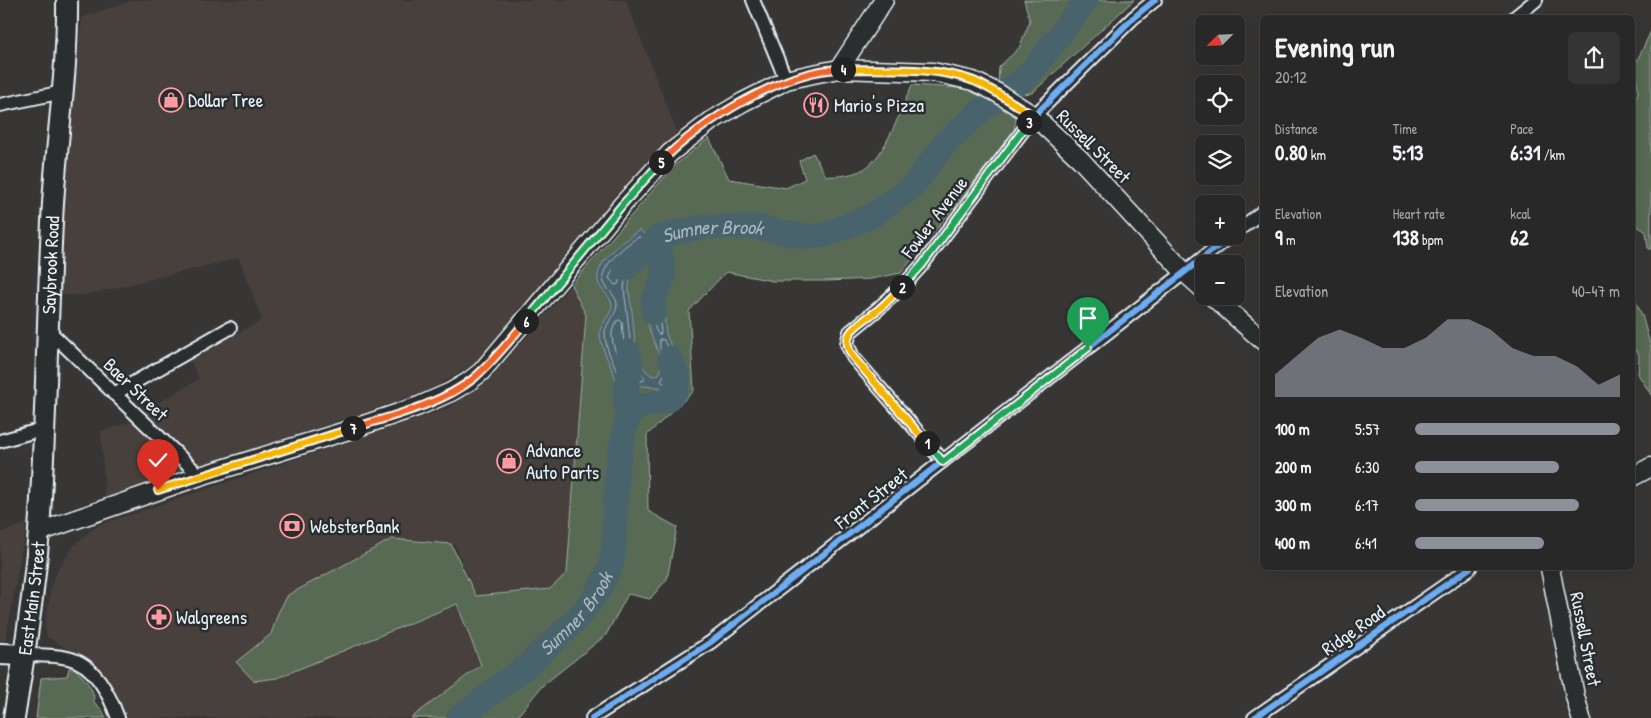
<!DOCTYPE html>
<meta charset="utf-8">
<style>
body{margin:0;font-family:"Patrick Hand",sans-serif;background:#353434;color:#f1f3f6;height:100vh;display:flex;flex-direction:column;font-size:19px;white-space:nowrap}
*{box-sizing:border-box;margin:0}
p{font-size:16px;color:#a5a6a8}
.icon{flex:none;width:28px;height:28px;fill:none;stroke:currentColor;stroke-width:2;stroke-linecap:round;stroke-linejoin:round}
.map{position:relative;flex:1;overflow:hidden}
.side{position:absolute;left:1260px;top:15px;width:375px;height:555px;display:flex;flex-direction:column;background:#292828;border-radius:8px;box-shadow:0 5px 20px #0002,0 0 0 1px #454445}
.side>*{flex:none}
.needle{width:32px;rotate:246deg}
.fabs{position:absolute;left:1195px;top:15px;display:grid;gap:10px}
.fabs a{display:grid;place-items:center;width:50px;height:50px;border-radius:8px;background:#292828;box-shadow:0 5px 20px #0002,0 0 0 1px #454445;font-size:25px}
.pin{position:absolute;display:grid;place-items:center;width:42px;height:42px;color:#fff;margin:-51px -21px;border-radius:50% 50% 50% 0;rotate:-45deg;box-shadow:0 0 5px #0007}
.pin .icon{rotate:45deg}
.km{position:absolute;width:25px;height:25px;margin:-12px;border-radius:50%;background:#222;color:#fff;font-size:14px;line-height:25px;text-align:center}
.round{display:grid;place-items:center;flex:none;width:52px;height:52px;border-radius:8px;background:#353434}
.head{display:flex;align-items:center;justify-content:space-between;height:85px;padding:0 15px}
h1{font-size:28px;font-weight:800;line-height:38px}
.stats{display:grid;grid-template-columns:repeat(3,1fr);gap:8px;height:85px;padding:5px 15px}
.stats div{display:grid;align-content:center}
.stats b{font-size:21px;font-weight:800}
.stats small{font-size:14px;font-weight:400}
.stats p{font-size:14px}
.chart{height:140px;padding:10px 15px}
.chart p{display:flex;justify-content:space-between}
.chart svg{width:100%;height:90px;margin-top:5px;fill:#8c9099;opacity:.7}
ul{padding:0 15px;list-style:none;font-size:16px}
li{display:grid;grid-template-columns:80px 60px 1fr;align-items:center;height:38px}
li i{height:12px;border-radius:6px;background:#8c9099}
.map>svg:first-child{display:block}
.built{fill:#46403d}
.green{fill:#586a53;stroke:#a0aea6}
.water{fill:#49636d;stroke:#899ca5}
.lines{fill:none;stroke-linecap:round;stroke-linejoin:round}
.shore{stroke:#a8b8c0;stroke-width:1}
.river{stroke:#49636d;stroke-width:25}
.street-casing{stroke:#e8f1f8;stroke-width:16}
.secondary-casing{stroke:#e8f1f8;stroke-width:21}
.primary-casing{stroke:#e8f1f8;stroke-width:24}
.street{stroke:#2a2d2e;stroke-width:12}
.secondary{stroke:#2a2d2e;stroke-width:18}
.primary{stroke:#2a2d2e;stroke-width:20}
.cycleway-casing{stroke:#2a2d2e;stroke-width:9}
.cycleway{stroke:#6dadf4;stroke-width:6}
.split-1-casing{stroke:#fff;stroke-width:10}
.split-2-casing{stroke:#fff;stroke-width:10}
.split-3-casing{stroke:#fff;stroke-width:10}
.split-4-casing{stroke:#fff;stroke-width:10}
.split-5-casing{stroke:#fff;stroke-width:10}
.split-6-casing{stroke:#fff;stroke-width:10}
.split-7-casing{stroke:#fff;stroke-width:10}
.split-8-casing{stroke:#fff;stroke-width:10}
.split-1{stroke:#22a559;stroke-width:6}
.split-2{stroke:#f5b400;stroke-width:6}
.split-3{stroke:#22a559;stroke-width:6}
.split-4{stroke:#f5b400;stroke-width:6}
.split-5{stroke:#f0652b;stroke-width:6}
.split-6{stroke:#22a559;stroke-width:6}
.split-7{stroke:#f0652b;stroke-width:6}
.split-8{stroke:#f5b400;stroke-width:6}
.labels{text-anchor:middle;stroke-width:5;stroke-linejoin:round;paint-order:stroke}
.poi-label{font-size:19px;fill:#e8f1f8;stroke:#2a2d2e;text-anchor:start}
.street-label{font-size:19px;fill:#e8f1f8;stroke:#2a2d2e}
.water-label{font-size:20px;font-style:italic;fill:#a8b8c0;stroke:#2a2d2e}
</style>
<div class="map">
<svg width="1651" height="718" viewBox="0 0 1651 718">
<rect width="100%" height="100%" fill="#373635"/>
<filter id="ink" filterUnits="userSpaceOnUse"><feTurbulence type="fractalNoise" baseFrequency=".02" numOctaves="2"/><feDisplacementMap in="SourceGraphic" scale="10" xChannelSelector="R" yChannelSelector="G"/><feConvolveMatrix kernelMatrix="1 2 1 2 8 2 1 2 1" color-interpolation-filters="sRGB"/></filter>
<g filter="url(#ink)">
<g class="built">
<path d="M134 0H626L677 132 492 350 462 372 427 391 369 411 105 498 101 431 147 417 144 411 199 379 190 360 262 320 239 258 86 295H59V240L82 17Z"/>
<path d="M599 252 566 594 476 596 455 545 392 539 278 613 271 634 236 662 277 678 457 604 481 665 411 718H125L92 663 47 637 45 626 51 587 58 569 76 543 89 532 99 525 449 408 495 374Z"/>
<path d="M27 523 0 671V533Z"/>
</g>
<g class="green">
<path d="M1024 0H1134L1032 93 1022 94 998 84 999 67 1019 48 1030 21Z"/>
<path d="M1651 31V249H1648L1646 232 1633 223 1632 106 1638 93 1635 65Z"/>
<path d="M912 85 971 89 1016 117 1014 132 901 273 871 279 827 281H773L726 272 689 311 694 391 647 435 648 511 677 527 667 579 650 599 628 594 606 635 542 686 516 718H411L481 665 457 604 277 678 254 681 236 662 271 634 278 613 288 595 392 539 451 544 476 596 550 589 567 573 586 315 571 285 674 166 709 138 729 179 786 188 805 179 799 161 813 153 826 176C839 177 852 175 864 169 886 156 901 108 912 85Z"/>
<path d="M1632 293 1642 315 1651 348V395L1638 374 1639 355 1633 346Z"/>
<path d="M69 668H74C83 677 95 688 94 702L102 710 106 718H36L41 678 67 676Z"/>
</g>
<path class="water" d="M640 230 650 240C650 245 651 251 649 256 647 263 634 269 630 280 627 291 631 301 632 311 634 329 634 367 653 376L659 374C666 361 652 341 649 328 648 324 649 320 649 316 649 303 650 293 657 281H663L667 286C666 301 663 317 666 333 672 353 683 368 683 389L617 384C613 366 601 352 600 333 600 323 613 314 612 304 610 295 600 290 598 282 594 262 626 238 640 230Z"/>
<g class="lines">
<g class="shore">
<path d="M639 237 645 242V254C639 262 630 267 626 278 622 289 626 300 627 312 630 335 629 359 645 378L643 381 621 379C615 365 604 348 605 332 606 322 618 314 617 303 615 294 604 287 603 280 600 266 628 242 639 237Z"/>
<path d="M635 247H638V251L625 266 618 284 615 285 609 278 614 267Z"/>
<path d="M660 292 662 295 659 312 661 333 659 335C651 327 652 303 658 293Z"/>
<path d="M620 320 622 322 624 344 633 371 631 374 625 372C620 361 611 346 612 333 612 329 615 325 617 321Z"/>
<path d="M660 339 664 340C668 351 682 372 676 383H663L661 381C672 359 657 356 660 339Z"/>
</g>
<g class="river">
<path id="s1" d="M625 269 658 238 677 232 701 227H756L806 237 825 235 873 215 912 187 948 140 986 106 1030 74 1086 0"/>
<path d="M654 313 653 302 664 275 658 238"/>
<path d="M628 416 636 407 666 401 676 390 678 377 670 358"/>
<path id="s2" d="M459 718 528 665 575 621 596 595 611 566 614 544 617 466 628 416 625 396 631 365 628 352"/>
</g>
<g class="street-casing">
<g id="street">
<path d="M753 0 786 80"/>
<path d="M1514 18 1536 0"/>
<path d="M0 105 63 92"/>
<path d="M1236 232 1262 212"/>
<path d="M47 329 200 476"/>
<path d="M114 394 230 328"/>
<path d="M0 441 43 429"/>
<path d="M943 461 853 357 847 344 850 332 878 309 903 286 922 265 1034 116 1133 18 1155 0"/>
<path d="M24 655C39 655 54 655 68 658 95 664 109 694 118 718"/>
<path d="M592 718 711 642 1231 236"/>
<path d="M1254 718 1470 568"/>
</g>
</g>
<g class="secondary-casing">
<g id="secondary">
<path d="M839 69 884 0"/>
<path d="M1212 296 1262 340"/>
<path d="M1632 477 1651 467"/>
<path d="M39 532 200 476 349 430 419 406 451 392 468 382 481 372 493 358 623 204 670 153 711 121 743 102 779 84 786 80 813 74 839 69 933 72 973 81 996 92 1034 116 1080 159 1184 272 1204 290"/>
<path d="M1550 568 1575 696 1581 718"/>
</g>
</g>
<g class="primary-casing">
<g id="primary">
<path d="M0 654 24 655"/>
<path id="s3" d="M14 718C24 656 34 594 39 531 46 428 47 325 52 222 55 148 68 74 67 0"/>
</g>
</g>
<use href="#street" class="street"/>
<use href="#secondary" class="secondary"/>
<use href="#primary" class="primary"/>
<g class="cycleway-casing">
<g id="cycleway">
<path d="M943 461 853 357 847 344 850 332 878 309 903 286 922 265 1034 116 1133 18 1155 0"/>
<path d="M592 718 711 642 1231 236"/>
<path d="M1254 718 1470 568"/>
</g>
</g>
<use href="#cycleway" class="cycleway"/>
</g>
</g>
<g class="lines" filter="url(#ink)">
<g class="split-1-casing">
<path id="split-1" d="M927 443 943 462 1088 348"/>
</g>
<g class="split-2-casing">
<path id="split-2" d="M902 287C894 295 887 302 879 309 862 323 836 332 853 357L927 443"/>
</g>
<g class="split-3-casing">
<path id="split-3" d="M902 287 922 265 1029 122"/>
</g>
<g class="split-4-casing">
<path id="split-4" d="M843 69C884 70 935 66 974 81 995 90 1014 104 1034 116L1029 122"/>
</g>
<g class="split-5-casing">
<path id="split-5" d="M661 162C699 122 787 68 843 69"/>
</g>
<g class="split-6-casing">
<path id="split-6" d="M526 321 623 204 661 162"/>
</g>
<g class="split-7-casing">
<path id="split-7" d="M353 428C392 416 442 404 474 378 493 362 510 340 526 321"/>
</g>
<g class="split-8-casing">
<path id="split-8" d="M158 490 353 428"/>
</g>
<use href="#split-1" class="split-1"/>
<use href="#split-2" class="split-2"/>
<use href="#split-3" class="split-3"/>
<use href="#split-4" class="split-4"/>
<use href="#split-5" class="split-5"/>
<use href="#split-6" class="split-6"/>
<use href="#split-7" class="split-7"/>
<use href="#split-8" class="split-8"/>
</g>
<defs>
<g id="shop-ring" transform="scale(1.25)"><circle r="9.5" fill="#2a2d2e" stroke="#ff9aa2" stroke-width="1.5"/><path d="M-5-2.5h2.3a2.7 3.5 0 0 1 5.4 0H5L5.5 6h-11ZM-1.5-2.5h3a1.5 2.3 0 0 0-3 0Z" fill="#ff9aa2"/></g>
<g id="restaurant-ring" transform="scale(1.25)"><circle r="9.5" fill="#2a2d2e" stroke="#ff9aa2" stroke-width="1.5"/><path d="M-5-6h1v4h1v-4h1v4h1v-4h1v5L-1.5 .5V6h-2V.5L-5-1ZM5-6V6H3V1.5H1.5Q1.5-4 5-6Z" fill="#ff9aa2"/></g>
<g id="bank-ring" transform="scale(1.25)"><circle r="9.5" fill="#2a2d2e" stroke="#ff9aa2" stroke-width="1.5"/><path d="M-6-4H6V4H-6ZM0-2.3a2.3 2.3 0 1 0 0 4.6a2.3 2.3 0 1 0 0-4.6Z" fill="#ff9aa2"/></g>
<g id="pharmacy-ring" transform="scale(1.25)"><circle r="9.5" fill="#2a2d2e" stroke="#ff9aa2" stroke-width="1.5"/><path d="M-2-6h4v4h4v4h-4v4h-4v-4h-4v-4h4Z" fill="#ff9aa2"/></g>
</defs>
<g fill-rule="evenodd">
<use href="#shop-ring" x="171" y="100"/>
<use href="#restaurant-ring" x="816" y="105"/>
<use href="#shop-ring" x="509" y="461"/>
<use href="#bank-ring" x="292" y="526"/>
<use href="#pharmacy-ring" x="159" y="617"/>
</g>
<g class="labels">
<g class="poi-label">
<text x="188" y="107">Dollar Tree</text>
<text x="834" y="112">Mario's Pizza</text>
<text x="526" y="457">Advance<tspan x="526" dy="22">Auto Parts</tspan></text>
<text x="310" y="533">WebsterBank</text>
<text x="176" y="624">Walgreens</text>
</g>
<g class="street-label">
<text transform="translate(1094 146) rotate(45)" y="7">Russell Street</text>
<text transform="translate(934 217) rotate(-53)" y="7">Fowler Avenue</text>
<text dy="7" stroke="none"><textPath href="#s3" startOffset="455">Saybrook Road</textPath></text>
<text transform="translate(136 389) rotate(44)" y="7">Baer Street</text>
<text transform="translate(871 498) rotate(-38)" y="7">Front Street</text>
<text dy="7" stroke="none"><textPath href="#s3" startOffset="121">East Main Street</textPath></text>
<text transform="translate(1353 630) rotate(-35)" y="7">Ridge Road</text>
<text transform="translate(1586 639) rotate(79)" y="7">Russell Street</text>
</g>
<g class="water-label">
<text dy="7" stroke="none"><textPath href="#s1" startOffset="101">Sumner Brook</textPath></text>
<text dy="7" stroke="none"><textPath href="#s2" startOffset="158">Sumner Brook</textPath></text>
</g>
</g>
</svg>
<div class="fabs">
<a><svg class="needle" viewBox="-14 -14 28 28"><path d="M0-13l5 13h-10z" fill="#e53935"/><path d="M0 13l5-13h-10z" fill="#a5a6a8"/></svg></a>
<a><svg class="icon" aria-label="locate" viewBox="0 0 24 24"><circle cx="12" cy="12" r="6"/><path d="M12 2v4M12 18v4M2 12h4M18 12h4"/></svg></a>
<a><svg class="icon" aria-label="layers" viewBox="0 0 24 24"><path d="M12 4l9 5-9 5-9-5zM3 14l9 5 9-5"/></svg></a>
<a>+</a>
<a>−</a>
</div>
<div class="pin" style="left:1088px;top:348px;background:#1e9e55"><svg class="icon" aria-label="arrive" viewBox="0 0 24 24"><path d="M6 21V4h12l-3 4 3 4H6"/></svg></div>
<div class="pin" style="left:158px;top:490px;background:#d93025"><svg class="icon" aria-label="check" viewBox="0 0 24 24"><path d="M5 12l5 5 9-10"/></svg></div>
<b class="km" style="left:927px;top:443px">1</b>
<b class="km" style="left:902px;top:287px">2</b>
<b class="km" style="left:1029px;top:122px">3</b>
<b class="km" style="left:843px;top:69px">4</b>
<b class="km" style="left:661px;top:162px">5</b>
<b class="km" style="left:526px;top:321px">6</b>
<b class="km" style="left:353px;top:428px">7</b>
<section class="side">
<div class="head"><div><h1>Evening run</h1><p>20:12</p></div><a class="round"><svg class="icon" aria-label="share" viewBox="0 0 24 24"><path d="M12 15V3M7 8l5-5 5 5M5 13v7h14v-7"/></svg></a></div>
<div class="stats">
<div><p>Distance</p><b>0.80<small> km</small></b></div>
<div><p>Time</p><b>5:13</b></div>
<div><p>Pace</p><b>6:31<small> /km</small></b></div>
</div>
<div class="stats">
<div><p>Elevation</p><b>9<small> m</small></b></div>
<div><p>Heart rate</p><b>138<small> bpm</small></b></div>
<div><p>kcal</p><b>62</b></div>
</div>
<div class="chart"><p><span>Elevation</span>40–47 m</p>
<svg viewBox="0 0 160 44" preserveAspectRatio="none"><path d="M0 44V33L10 24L20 15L30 11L40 15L50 20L60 20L70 15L80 6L90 6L100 11L110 20L120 24L130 24L140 29L150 38L160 33V44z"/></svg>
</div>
<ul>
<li><b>100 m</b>5:57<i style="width:100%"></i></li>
<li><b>200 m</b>6:30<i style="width:70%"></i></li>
<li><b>300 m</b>6:17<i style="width:80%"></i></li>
<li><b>400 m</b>6:41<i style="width:63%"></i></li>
</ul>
</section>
</div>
